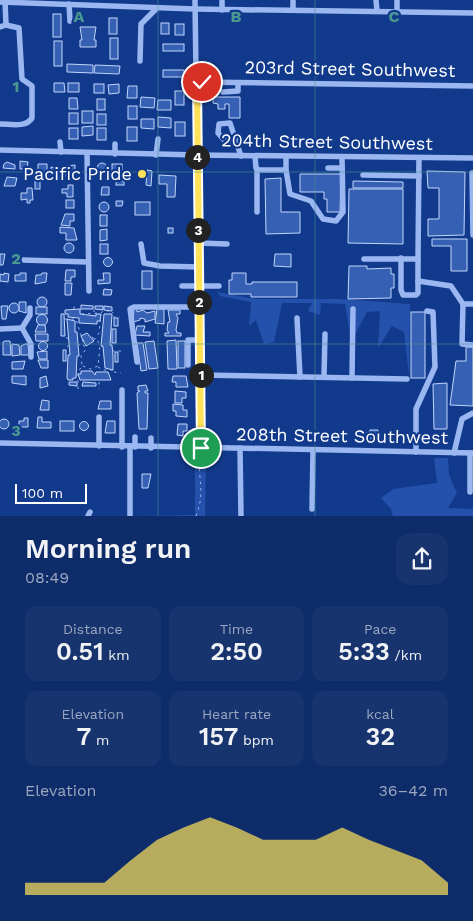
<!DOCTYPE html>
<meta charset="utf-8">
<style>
body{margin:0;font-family:"Work Sans",sans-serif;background:#17346f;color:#f1f3f6;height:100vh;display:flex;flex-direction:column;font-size:19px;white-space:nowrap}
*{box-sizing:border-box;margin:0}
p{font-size:16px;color:#9ba7c0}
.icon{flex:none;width:28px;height:28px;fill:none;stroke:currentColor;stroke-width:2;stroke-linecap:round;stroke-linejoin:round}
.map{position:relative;height:516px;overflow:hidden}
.side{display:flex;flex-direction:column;background:#0e2c69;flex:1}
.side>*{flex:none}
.scale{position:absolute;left:15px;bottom:12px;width:72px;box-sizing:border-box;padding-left:5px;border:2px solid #fff;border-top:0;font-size:14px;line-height:18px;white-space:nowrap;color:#fff;-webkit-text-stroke:4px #123a8c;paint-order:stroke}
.pin{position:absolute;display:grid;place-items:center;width:42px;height:42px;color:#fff;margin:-21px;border:2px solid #fff;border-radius:50%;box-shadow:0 1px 5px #0007}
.km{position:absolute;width:25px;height:25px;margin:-12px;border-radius:50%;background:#222;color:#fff;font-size:14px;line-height:25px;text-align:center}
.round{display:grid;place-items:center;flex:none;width:52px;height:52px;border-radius:15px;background:#17346f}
.overview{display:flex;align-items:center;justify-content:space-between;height:85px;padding:0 25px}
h1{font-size:28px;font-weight:600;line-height:38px}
.stats{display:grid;grid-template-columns:repeat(3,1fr);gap:8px;height:85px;padding:5px 25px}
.stats div{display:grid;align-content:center;border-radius:12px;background:#17346f;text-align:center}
.stats b{font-size:25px;font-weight:600}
.stats small{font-size:14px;font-weight:400}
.stats p{font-size:14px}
.chart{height:140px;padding:10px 25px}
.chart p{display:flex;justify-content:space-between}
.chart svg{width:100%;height:90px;margin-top:5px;fill:#ffe25a;opacity:.7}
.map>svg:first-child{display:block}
.green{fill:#2451ab}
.building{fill:#3660b3;stroke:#c1d5fc}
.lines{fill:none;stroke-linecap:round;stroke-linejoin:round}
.path{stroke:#9ab7f1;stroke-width:1;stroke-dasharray:2.5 4;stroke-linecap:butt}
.minor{stroke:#9ab7f1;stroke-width:5.5}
.route-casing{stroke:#fff;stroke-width:10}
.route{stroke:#ffe25a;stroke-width:6}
.grid{fill:none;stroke:#4b9892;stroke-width:1;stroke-opacity:0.55}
.poi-dot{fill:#ffe25a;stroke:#123a8c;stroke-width:2}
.labels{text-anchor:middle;stroke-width:4.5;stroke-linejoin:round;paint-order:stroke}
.street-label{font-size:18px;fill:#fff;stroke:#123a8c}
.poi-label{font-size:18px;fill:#fff;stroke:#123a8c;text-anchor:end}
.grid-label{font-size:16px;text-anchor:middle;font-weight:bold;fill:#4b9892;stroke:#123a8c;stroke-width:4.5;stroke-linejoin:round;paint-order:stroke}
</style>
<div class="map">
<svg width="473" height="516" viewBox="0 0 473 516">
<rect width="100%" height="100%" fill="#123a8c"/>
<g class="green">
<path d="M217 292 255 299H340L410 304 409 376 404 332 392 326 378 348 380 311 367 312 351 342 345 304 321 303 320 315 308 311 312 303H282L274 342 264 344 256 320 249 326 251 302 220 296Z"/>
<path d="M195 458H206L205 516H138L195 515Z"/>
<path d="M434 458H448L449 475 457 493 448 508 473 509V516H393L391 509 381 498 393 489 437 483Z"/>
</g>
<g class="building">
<rect x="53" y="14" width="8" height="23"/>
<rect x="109" y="18" width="8" height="16"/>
<rect x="161" y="23" width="8" height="11"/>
<rect x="175" y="24" width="9" height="11"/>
<path d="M80 27H96L94 40H96V47H80V40H82Z"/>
<rect x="110" y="38" width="8" height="21"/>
<rect x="54" y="41" width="8" height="25"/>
<rect x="163" y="44" width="21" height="7"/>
<path d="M67 64 93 65V73L67 72Z"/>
<path d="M95 65 120 66 119 74 94 73Z"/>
<rect x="163" y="70" width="21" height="7"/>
<path d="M54 83H64L65 92H54Z"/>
<rect x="68" y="83" width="11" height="9"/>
<rect x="94" y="84" width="10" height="9"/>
<path d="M119 84V93L109 94 108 85Z"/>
<path d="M128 86H137V98H127Z"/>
<rect x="175" y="91" width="9" height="14"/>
<path d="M141 97 155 98 154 108 140 107Z"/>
<path d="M213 97H240V118H229V104H225V109H218V104L213 103Z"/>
<path d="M69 98H77L78 109H69Z"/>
<rect x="97" y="99" width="8" height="11"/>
<path d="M158 100H171V110H157Z"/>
<rect x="128" y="106" width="9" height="13"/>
<rect x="82" y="111" width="11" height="12"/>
<rect x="69" y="113" width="9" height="11"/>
<rect x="97" y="114" width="9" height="11"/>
<path d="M158 117 171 118V128L158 127Z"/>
<path d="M141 119H154V129L141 128Z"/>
<rect x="175" y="122" width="10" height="14"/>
<path d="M93 126V135L82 136V127Z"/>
<rect x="127" y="127" width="10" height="14"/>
<rect x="69" y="128" width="9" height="11"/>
<rect x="97" y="128" width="9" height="12"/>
<path d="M20 161 28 162 27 169H20Z"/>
<path d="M7 162 15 165V169L3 168 4 164Z"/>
<circle cx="102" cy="168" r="5"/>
<path d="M38 164H47V172L38 171Z"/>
<rect x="112" y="164" width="10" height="8"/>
<path d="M75 165V175L67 173V166Z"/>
<path d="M51 167 65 170V177H51Z"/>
<path d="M147 170 152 171 151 186 146 185Z"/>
<path d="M427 171 465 172 464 235 428 236V219H439V188H428Z"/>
<path d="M300 174H341L340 212H327V199H324V192H300Z"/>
<path d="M159 175 176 176 175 197H167V184H159Z"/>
<path d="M7 177 17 178 15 186H4Z"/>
<path d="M281 178V212H300V233L266 234 265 179Z"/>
<rect x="35" y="181" width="5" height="8"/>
<rect x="116" y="181" width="8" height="4"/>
<path d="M353 181 403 182V188H353Z"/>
<path d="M68 185H73V197H67V193H62V189H68Z"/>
<path d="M102 187H109V195H101Z"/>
<path d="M27 188H32L33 200H30V203H27V199L21 200V193H27Z"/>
<path d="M349 189H403V244L348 243Z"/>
<rect x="66" y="200" width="8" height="8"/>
<path d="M116 201H123L122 206H116Z"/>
<circle cx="104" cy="207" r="5"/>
<rect x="135" y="202" width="15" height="13"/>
<path d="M65 214H74V221H70V226L61 225Z"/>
<rect x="100" y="215" width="7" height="11"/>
<path d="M60 227 74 228 77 240H66V233H60Z"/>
<rect x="168" y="228" width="5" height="5"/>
<path d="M107 229V240L100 241V230Z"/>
<path d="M432 239H467V271H451V246H432Z"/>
<circle cx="69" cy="248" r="5"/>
<rect x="100" y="244" width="8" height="10"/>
<path d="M0 254H5L3 265H0Z"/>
<path d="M275 254H291V267L274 266Z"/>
<circle cx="108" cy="262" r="4.5"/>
<path d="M349 266H367V269L391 268V274H394V288H391V298L348 299Z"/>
<path d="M66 270H75V277H71V281H65Z"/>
<rect x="142" y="271" width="10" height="18"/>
<path d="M4 273 9 274 8 282 0 281V274L4 275Z"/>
<path d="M20 273H26V281H15V275H20Z"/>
<path d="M42 273H47L46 282 35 284 36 275H41Z"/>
<path d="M103 273H110V283L98 284V280H104Z"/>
<path d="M232 273H246V284H252V282H297V297H251V294H229V280H232Z"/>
<path d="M65 283H72L71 295H65Z"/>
<path d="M104 289 112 290 111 295H103Z"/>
<circle cx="42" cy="302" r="5"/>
<path d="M19 302H26V313L19 311Z"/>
<circle cx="14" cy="308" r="5"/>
<path d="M81 305 93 306V309H81Z"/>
<path d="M1 306H8L6 319H2Z"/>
<path d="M95 306H103V310L95 309Z"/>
<path d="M104 306 112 307V311L104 310Z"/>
<rect x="36" y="307" width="11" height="7"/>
<path d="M134 308H137V312L143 310 147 313 155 311V319L145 322V319L140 318V320L133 322Z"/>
<path d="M80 309V314L96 316V314H101L100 321H97V324L79 323V318L68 317V314H65V310Z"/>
<path d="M157 309H164V324L155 323Z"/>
<path d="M168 310H180V314H176L178 318 176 330 177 333H181V336H165V333H169L167 330 168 322H170Z"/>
<rect x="411" y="312" width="14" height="66"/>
<path d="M61 314H64L65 336H61Z"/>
<path d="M104 314H112L110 345H112L113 356V370L105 368 103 346H101Z"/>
<circle cx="42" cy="320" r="5.5"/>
<rect x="114" y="318" width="4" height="8"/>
<path d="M67 319 75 321V332H77L79 356H77L76 378H73V380H68L67 378 68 355H70Z"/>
<path d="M38 325H45L46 332H35Z"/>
<path d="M137 326H145L143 332H150V336L135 335Z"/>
<rect x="112" y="329" width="4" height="14"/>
<path d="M87 333 94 341 86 346 81 336Z"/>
<path d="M35 334H48V341H36Z"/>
<path d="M176 340 177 369H168L167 341Z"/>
<path d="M5 341H10L11 355H3V342Z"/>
<path d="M154 341 158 368 149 369 145 342Z"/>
<rect x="178" y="341" width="7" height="27"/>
<circle cx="43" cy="346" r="4.5"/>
<path d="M137 343H143L147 370 141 371Z"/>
<path d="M12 344 19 345 20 355 12 356Z"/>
<path d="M25 344H28L29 355H21V346Z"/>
<path d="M466 347H473V406L450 405 456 361H466Z"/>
<rect x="63" y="350" width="3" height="11"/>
<path d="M47 351V359H39L37 352Z"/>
<rect x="115" y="352" width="3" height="10"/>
<path d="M38 360H48V368H41Z"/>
<path d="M25 361 23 369H12V362Z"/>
<path d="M81 371H92L95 375 96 372H108L111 380H80L78 374H81Z"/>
<path d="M12 376H26V385L12 383Z"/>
<path d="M46 376 48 386 40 388V378Z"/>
<path d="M173 376H186L188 387H176V382H172Z"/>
<path d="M69 382H77V386L69 385Z"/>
<path d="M83 382 96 383V386H82Z"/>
<path d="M447 383V429H434L433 384Z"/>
<path d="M146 385 148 391H145V393H148L147 429H139L137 393 140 391H138V386Z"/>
<path d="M175 391 186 392V398H182V403H175Z"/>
<path d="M42 400 49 401V410H40Z"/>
<path d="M100 401H111V409H98Z"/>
<path d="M173 404 183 405V410H187V417L176 416V411H173Z"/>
<path d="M38 417H42V422H51V428H37Z"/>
<path d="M24 418H28V427H19V421H24Z"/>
<circle cx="4" cy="424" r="5"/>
<rect x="60" y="421" width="14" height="10"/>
<path d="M107 421H115V433H105Z"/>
<circle cx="84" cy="426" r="4.5"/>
<path d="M178 424H187V431H183V436L177 435Z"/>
<path d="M370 430H378V439H366V433L370 432Z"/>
<path d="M142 474H151L148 488H142Z"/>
</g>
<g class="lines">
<g class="path">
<path d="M74 309V304"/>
<path d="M80 309V314L101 313 103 311H112L113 313"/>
<path d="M103 310 104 305"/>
<path d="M94 312V305"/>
<path d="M113 317H120"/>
<path d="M65 319H76L83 342 79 345"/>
<path d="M92 337 101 344"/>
<path d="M66 338H69"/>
<path d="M94 340 99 333 101 314"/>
<path d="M67 347 69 345"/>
<path d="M112 351H121"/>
<path d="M83 366 90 369 98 366 100 345"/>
<path d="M98 367 103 370H114"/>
<path d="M114 372 121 373"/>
<path d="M99 382V389"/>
<path d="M78 389V372L82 366 81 356 86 349 82 343"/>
<path d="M196 516C206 491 197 478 200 454"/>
</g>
<g class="minor">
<path d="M5 0 6 25"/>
<path d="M195 0 201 448"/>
<path d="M293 0V10"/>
<path d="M376 0 377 11"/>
<path d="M0 2 195 9 473 13"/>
<path d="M69 4 70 21"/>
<path d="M222 10V0"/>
<path d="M397 12V0"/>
<path d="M0 27 6 25 19 28 22 79 32 86V118C26 128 10 124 0 124"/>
<path d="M140 61 141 24 157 8"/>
<path d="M197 82 473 86"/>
<path d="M223 92 238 91V83"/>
<path d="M236 141H225L218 133 219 124 230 123 241 156"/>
<path d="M60 142 61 152"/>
<path d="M115 144V154"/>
<path d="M0 150 197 155 473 158"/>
<path d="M87 153 89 291"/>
<path d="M156 155 158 139"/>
<path d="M255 156 256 168 259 170H286V157"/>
<path d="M328 168H342"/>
<path d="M257 169V212"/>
<path d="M286 170 290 194 311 201 323 219 336 221 343 212 342 157"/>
<path d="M472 173 473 235"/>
<path d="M363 175 419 176"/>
<path d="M199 243 227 244"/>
<path d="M141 244 144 263 160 266 199 267"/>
<path d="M401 258V290L403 295H416L418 293V259"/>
<path d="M364 259H418L419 158"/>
<path d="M23 260 88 262"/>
<path d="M418 281 451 286 463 304"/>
<path d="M182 286H219"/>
<path d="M473 304H463L462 344 473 345"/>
<path d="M297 318 300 377"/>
<path d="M22 328 31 344V357"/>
<path d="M22 328 30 315V308"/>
<path d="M0 329 22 328"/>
<path d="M137 362 130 309 134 307H200"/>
<path d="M188 365V340H200"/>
<path d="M201 375 407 379"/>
<path d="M324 377 325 334"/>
<path d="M352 378 353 309"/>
<path d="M122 390V447"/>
<path d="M99 417V446"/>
<path d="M135 437V447"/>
<path d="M151 438V448"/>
<path d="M0 443 473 453"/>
<path d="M130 447V516"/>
<path d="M240 448 241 516"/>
<path d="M416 452V409L435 367 433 312 427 311"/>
<path d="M454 453 462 419 473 413"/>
<path d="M470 492V453"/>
<path d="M312 509 313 451"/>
<path d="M88 516 90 512"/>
</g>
</g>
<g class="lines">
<g class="route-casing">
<path id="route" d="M201 448 197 82H202"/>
</g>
<use href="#route" class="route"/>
</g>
<path class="grid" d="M158 0V516M315 0V516M0 172H473M0 344H473"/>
<circle class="poi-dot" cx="142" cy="174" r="5"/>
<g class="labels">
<g class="street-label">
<text transform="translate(350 69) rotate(1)" y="6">203rd Street Southwest</text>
<text transform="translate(327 142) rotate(1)" y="6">204th Street Southwest</text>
<text transform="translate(342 436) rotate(1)" y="6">208th Street Southwest</text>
</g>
<g class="poi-label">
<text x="132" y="180">Pacific Pride</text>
</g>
</g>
<g class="grid-label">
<text x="79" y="22">A</text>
<text x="236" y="22">B</text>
<text x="394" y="22">C</text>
<text x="16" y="92">1</text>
<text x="16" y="264">2</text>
<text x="16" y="436">3</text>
</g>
</svg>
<div class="scale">100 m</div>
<div class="pin" style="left:201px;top:448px;background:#1e9e55"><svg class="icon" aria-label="arrive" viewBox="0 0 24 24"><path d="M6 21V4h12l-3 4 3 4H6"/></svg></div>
<div class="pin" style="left:202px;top:82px;background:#d93025"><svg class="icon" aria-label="check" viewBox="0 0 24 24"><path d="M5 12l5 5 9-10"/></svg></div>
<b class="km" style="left:201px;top:375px">1</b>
<b class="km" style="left:199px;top:302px">2</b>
<b class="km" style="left:198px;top:230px">3</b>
<b class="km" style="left:197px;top:157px">4</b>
</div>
<section class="side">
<div class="overview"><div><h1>Morning run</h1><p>08:49</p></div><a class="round"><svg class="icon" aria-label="share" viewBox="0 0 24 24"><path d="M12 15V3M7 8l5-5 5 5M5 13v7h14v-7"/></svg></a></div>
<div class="stats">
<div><p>Distance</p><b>0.51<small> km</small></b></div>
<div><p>Time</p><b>2:50</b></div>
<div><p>Pace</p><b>5:33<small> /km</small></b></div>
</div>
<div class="stats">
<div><p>Elevation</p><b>7<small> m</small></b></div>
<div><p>Heart rate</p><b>157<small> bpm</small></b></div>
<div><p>kcal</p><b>32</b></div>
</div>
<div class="chart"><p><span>Elevation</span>36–42 m</p>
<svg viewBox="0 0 160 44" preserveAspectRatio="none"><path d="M0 44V38L10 38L20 38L30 38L40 27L50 17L60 11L70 6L80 11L90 17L100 17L110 17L120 11L130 17L140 22L150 27L160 38V44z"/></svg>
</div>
</section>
